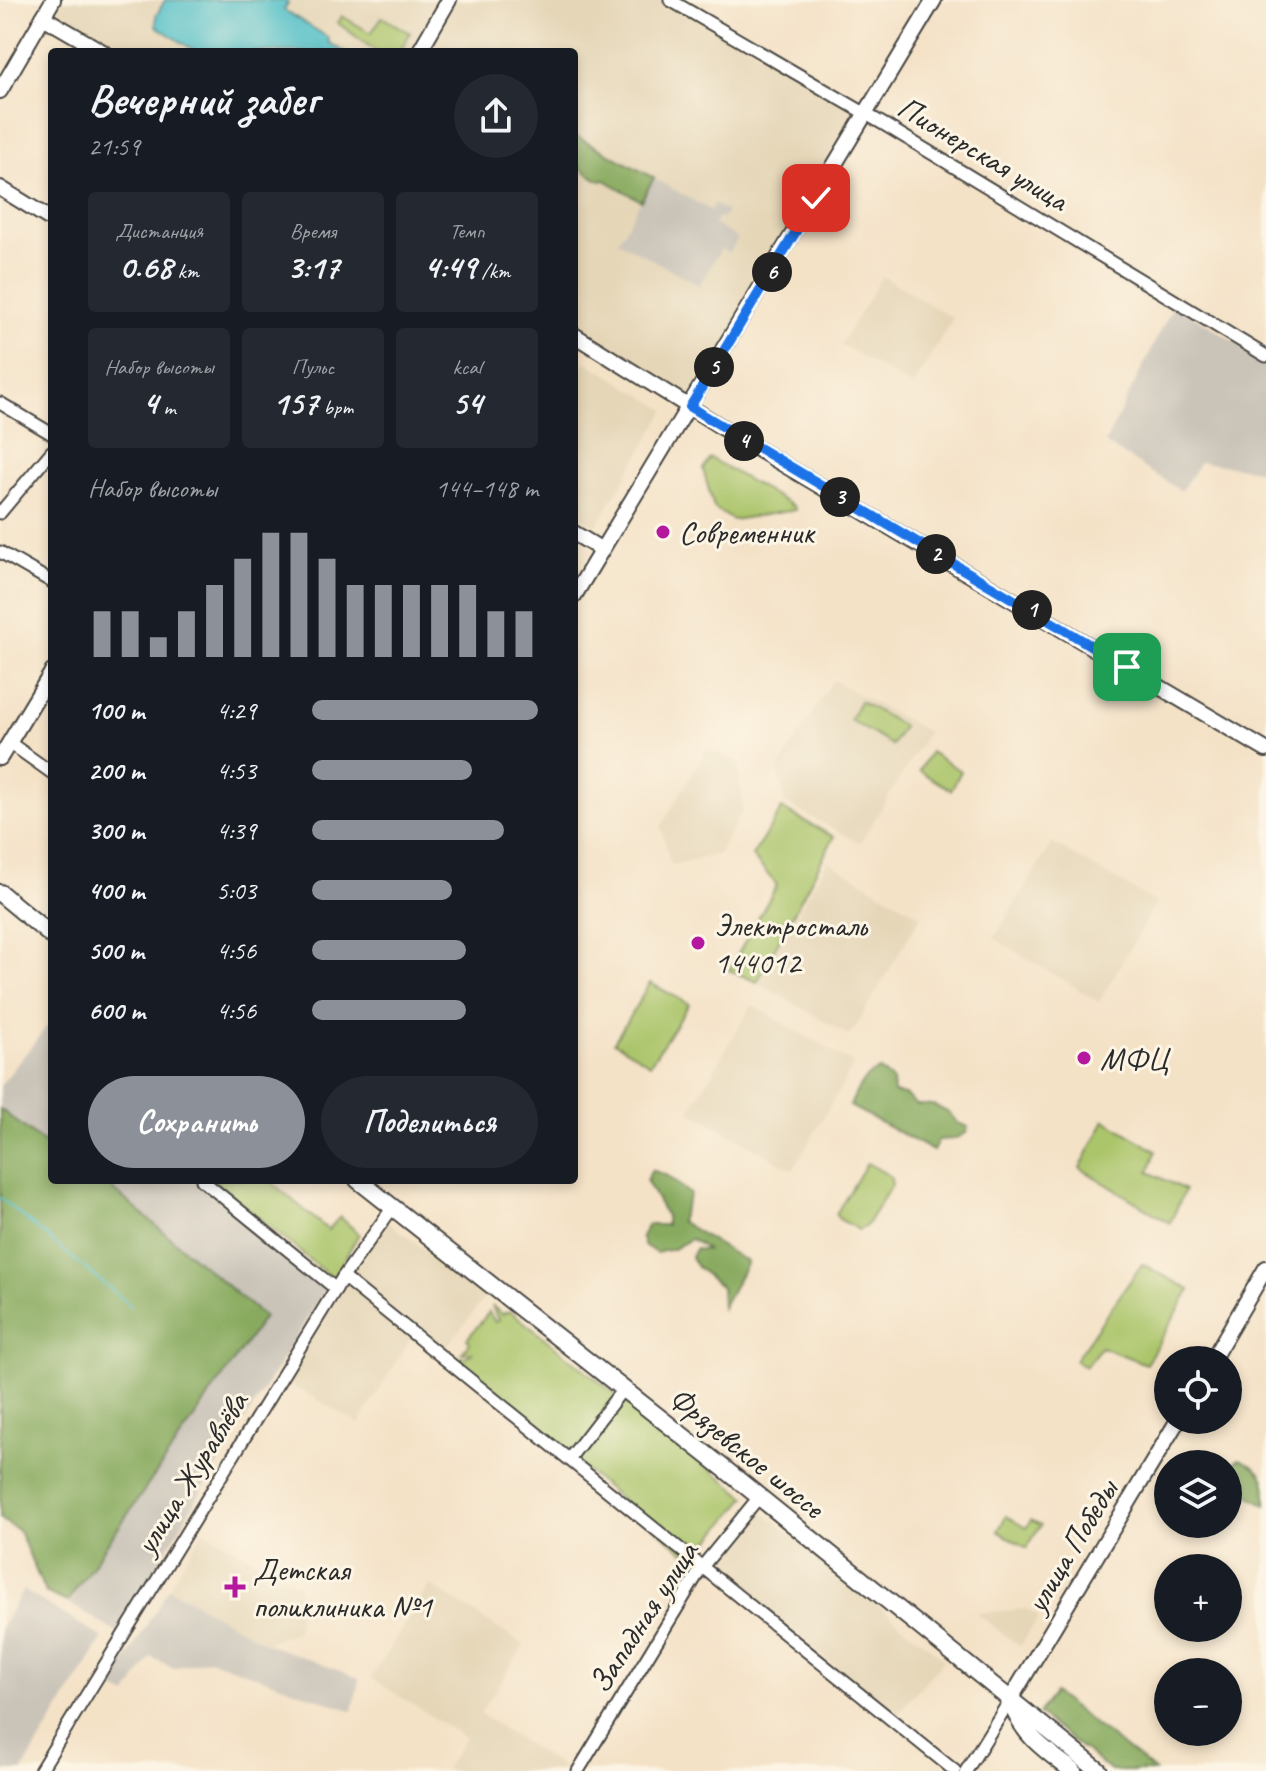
<!DOCTYPE html>
<html lang="ru">
<meta charset="utf-8">
<style>
body{margin:0;font-family:Caveat,sans-serif;background:#242831;color:#f1f3f6;height:100vh;display:flex;flex-direction:column;font-size:30px;white-space:nowrap}
*{box-sizing:border-box;margin:0}
p{font-size:26px;color:#9ea1a6}
.icon{flex:none;width:44px;height:44px;fill:none;stroke:currentColor;stroke-width:2;stroke-linecap:round;stroke-linejoin:round}
.map{position:relative;flex:1;overflow:hidden}
.side{position:absolute;left:48px;top:48px;width:530px;height:1136px;display:flex;flex-direction:column;background:#171b24;border-radius:8px;box-shadow:0 4px 12px #0003}
.side>*{flex:none}
.tools{position:absolute;left:1154px;top:1346px;display:grid;gap:16px}
.tools a{display:grid;place-items:center;width:88px;height:88px;border-radius:50%;background:#171b24;box-shadow:0 4px 12px #0003;font-size:40px}
.pin{position:absolute;display:grid;place-items:center;width:68px;height:68px;color:#fff;margin:-34px;border-radius:16px;box-shadow:0 4px 12px #0006}
.km{position:absolute;width:40px;height:40px;margin:-20px;border-radius:50%;background:#222;color:#fff;font-size:22px;line-height:40px;text-align:center}
.round{display:grid;place-items:center;flex:none;width:84px;height:84px;border-radius:42px;background:#242831}
.summary{display:flex;align-items:center;justify-content:space-between;height:136px;padding:0 40px}
h1{font-size:44px;font-weight:800;line-height:60px}
.metrics{display:grid;grid-template-columns:repeat(3,1fr);gap:12px;height:136px;padding:8px 40px}
.metrics div{display:grid;align-content:center;border-radius:8px;background:#242831;text-align:center}
.metrics b{font-size:34px;font-weight:800}
.metrics small{font-size:22px;font-weight:400}
.metrics p{font-size:22px}
.chart{height:224px;padding:16px 40px}
.chart p{display:flex;justify-content:space-between}
.chart svg{width:100%;height:144px;margin-top:8px;stroke:#8c9099;stroke-width:6}
.primary-button{display:flex;gap:16px;margin-top:auto;padding:16px 40px}
.primary-button a{flex:1;height:92px;border-radius:48px;background:#8c9099;color:#fff;font-size:32px;font-weight:800;line-height:92px;text-align:center}
.primary-button a+a{background:#242831;color:#f1f3f6}
ul{padding:0 40px;list-style:none;font-size:26px}
li{display:grid;grid-template-columns:128px 96px 1fr;align-items:center;height:60px}
li i{height:20px;border-radius:10px;background:#8c9099}
.map>svg:first-child{display:block}
.built{fill:#e5d6b7}
.industrial{fill:#c9c3b8}
.green{fill:#abc56b;stroke:#6b784b;stroke-width:2}
.forest{fill:#88aa5f;stroke:#5a6a45;stroke-width:2}
.water{fill:#52c0c8;stroke:#3e767a;stroke-width:2}
.lines{fill:none;stroke-linecap:round;stroke-linejoin:round}
.stream{stroke:#52c0c8;stroke-width:2}
.minor-casing{stroke:#494642;stroke-width:15}
.major-casing{stroke:#494642;stroke-width:18}
.highway-casing{stroke:#494642;stroke-width:20}
.minor{stroke:#fff;stroke-width:11}
.major{stroke:#fff;stroke-width:14}
.highway{stroke:#fff;stroke-width:16}
.route-casing{stroke:#fff;stroke-width:16}
.route{stroke:#1a73e8;stroke-width:10}
.poi-dot{fill:#b5179e;stroke:#fcf5e5;stroke-width:3}
.labels{text-anchor:middle;stroke-width:6;stroke-linejoin:round;paint-order:stroke}
.street-label{font-size:32px;fill:#2b2b2b;stroke:#fcf5e5}
.poi-label{font-size:32px;fill:#2b2b2b;stroke:#fcf5e5;text-anchor:start}
</style>
<div class="map">
<svg width="1266" height="1771" viewBox="0 0 1266 1771">
<rect width="100%" height="100%" fill="#fcf5e5"/>
<filter id="ink" filterUnits="userSpaceOnUse"><feTurbulence type="fractalNoise" baseFrequency=".0125" numOctaves="2"/><feDisplacementMap in="SourceGraphic" scale="16" xChannelSelector="R" yChannelSelector="G"/><feConvolveMatrix kernelMatrix="1 2 1 2 8 2 1 2 1" color-interpolation-filters="sRGB"/></filter>
<filter id="wash" filterUnits="userSpaceOnUse"><feTurbulence type="fractalNoise" baseFrequency=".006" numOctaves="4" result="noise"/><feDisplacementMap in="SourceGraphic" scale="32" xChannelSelector="R" yChannelSelector="G"/><feGaussianBlur stdDeviation="1.8" result="paint"/><feColorMatrix in="noise" values="0 0 0 0 0 0 0 0 0 0 0 0 0 0 0 0 0 1.4 0 .05"/><feComposite in="paint" operator="in"/></filter>
<g filter="url(#wash)">
<rect width="100%" height="100%" fill="#f4e2c7"/>
<g class="built">
<path d="M53 0H670L867 114 690 407 574 335V52H103L44 17Z"/>
<path d="M882 276 953 318 912 387 841 344Z"/>
<path d="M585 361 666 410 596 526 574 513V380Z"/>
<path d="M833 680 928 732 860 843 785 803 778 769Z"/>
<path d="M707 748 738 763 743 810 718 854 671 865 661 827Z"/>
<path d="M1052 843 1156 903 1099 1002 994 938Z"/>
<path d="M828 861 921 916 850 1036 757 982Z"/>
<path d="M752 1005 854 1064 793 1170 690 1111Z"/>
<path d="M388 1222 486 1296 441 1354 414 1332 359 1424 285 1381 341 1290Z"/>
<path d="M757 1507 944 1659 896 1716 711 1564Z"/>
<path d="M203 1530 299 1585 297 1631 265 1643 169 1588Z"/>
<path d="M430 1585 524 1645 480 1714 563 1768 561 1771H444L465 1738 371 1678Z"/>
<path d="M1027 1609 1039 1617 1020 1647 976 1613Z"/>
</g>
<g class="industrial">
<path d="M654 178 710 210 714 204 727 212 722 219 718 217 714 224 738 239 729 253 721 249 699 285 618 241Z"/>
<path d="M1174 304 1266 361V471L1200 462 1181 491 1105 443Z"/>
<path d="M52 1020V1149L0 1109V1086Z"/>
<path d="M102 1180H200L327 1287 219 1462 117 1633 67 1602 264 1317Z"/>
<path d="M169 1588 265 1643 359 1678 353 1711 209 1659 174 1668 151 1657 126 1696 110 1686Z"/>
<path d="M23 1590 103 1638 22 1771H0V1628Z"/>
</g>
<g class="green">
<path d="M342 16 371 33 382 17 410 33 400 52H377L338 23Z"/>
<path d="M710 458 794 507 795 510 733 520 714 508 703 469Z"/>
<path d="M860 701 903 726 892 745 850 720Z"/>
<path d="M930 752 961 771 951 790 919 771Z"/>
<path d="M782 809 834 837 757 982 729 970 777 885 752 856Z"/>
<path d="M650 983 689 1004 650 1064 614 1042Z"/>
<path d="M1105 1120 1156 1151 1149 1172 1185 1190 1170 1223 1080 1168Z"/>
<path d="M867 1163 890 1176 892 1184 866 1226 859 1230 839 1219 836 1214Z"/>
<path d="M213 1180H269L328 1230 340 1217 359 1234 333 1279Z"/>
<path d="M1142 1264 1190 1290 1146 1364 1101 1347 1085 1367 1075 1360Z"/>
<path d="M492 1306 502 1314 510 1311 746 1497 694 1560 444 1353 447 1351 459 1359 470 1355 472 1352 462 1353 470 1342 467 1339 489 1312 495 1322 498 1320Z"/>
<path d="M1006 1516 1026 1528 1031 1520 1041 1525 1027 1548 998 1531Z"/>
</g>
<g class="forest">
<path d="M574 135 654 178 641 201 605 180 600 181C574 165 574 165 574 135Z"/>
<path d="M880 1070 893 1081 894 1093 905 1095 917 1105H934L949 1113 958 1123 968 1127 966 1133 955 1139 938 1140 933 1151 850 1106C856 1091 864 1074 880 1070Z"/>
<path d="M0 1109 52 1149V1180H102L264 1317 67 1602 45 1592 19 1531 0 1519Z"/>
<path d="M652 1170 667 1176 690 1194 680 1221 747 1262 722 1308 721 1287 697 1267 691 1257 695 1249 708 1250 691 1239 673 1249 656 1253 644 1245 641 1236 648 1225H666V1216L646 1180Z"/>
<path d="M1240 1459C1266 1472 1266 1477 1266 1505L1241 1491 1230 1477 1233 1463Z"/>
<path d="M1054 1693 1155 1771H1111L1038 1714Z"/>
</g>
<path class="water" d="M165 0H283L288 3 284 10 329 38 328 42 345 52H197L156 26V16Z"/>
<g class="lines">
<path class="stream" d="M0 1198 131 1306"/>
</g>
</g>
<g filter="url(#ink)">
<g class="lines">
<g class="minor-casing">
<g id="minor">
<path d="M670 0 885 125 1266 356"/>
<path d="M0 403 52 434"/>
<path d="M0 513 52 451"/>
<path d="M0 552 52 582"/>
<path d="M10 743 52 773"/>
<path d="M202 1180 336 1289"/>
<path d="M343 1277 955 1771"/>
<path d="M569 1459 623 1389"/>
<path d="M40 1771 343 1277 393 1207"/>
<path d="M578 1771 702 1567 759 1497"/>
<path d="M966 1771 1010 1700"/>
</g>
</g>
<g class="major-casing">
<g id="major">
<path d="M43 17 103 52"/>
<path d="M419 52 449 0"/>
<path d="M0 91 53 0"/>
<path d="M0 188 52 220"/>
<path d="M574 335 744 441 1266 750"/>
<path d="M574 533 602 550"/>
<path d="M574 596 934 0"/>
<path d="M0 758 52 672"/>
<path d="M1212 1360 1266 1268"/>
<path d="M1010 1700 1178 1420"/>
</g>
</g>
<g class="highway-casing">
<g id="highway">
<path d="M0 893 52 936"/>
<path d="M358 1180 726 1470 1099 1771"/>
<path d="M1011 1702C1023 1736 1045 1750 1073 1771"/>
</g>
</g>
<use href="#minor" class="minor"/>
<use href="#major" class="major"/>
<use href="#highway" class="highway"/>
</g>
</g>
<g class="lines" filter="url(#ink)">
<g class="route-casing">
<path id="route" d="M816 198 690 407 1127 667"/>
</g>
<use href="#route" class="route"/>
</g>
<g class="poi-dot">
<circle cx="663" cy="532" r="8"/>
<circle cx="698" cy="943" r="8"/>
<circle cx="1084" cy="1058" r="8"/>
<path d="M231 1575h8v8h8v8h-8v8h-8v-8h-8v-8h8z"/>
</g>
<g class="labels">
<g class="street-label">
<text transform="translate(983 153) rotate(31)" y="11">Пионерская улица</text>
<text transform="translate(747 1452) rotate(39)" y="11">Фрязевское шоссе</text>
<text transform="translate(191 1473) rotate(-58)" y="11">улица Журавлёва</text>
<text transform="translate(1071 1546) rotate(-59)" y="11">улица Победы</text>
<text transform="translate(643 1617) rotate(-57)" y="11">Западная улица</text>
</g>
<g class="poi-label">
<text x="679" y="543">Современник</text>
<text x="714" y="936">Электросталь<tspan x="714" dy="37">144012</tspan></text>
<text x="1100" y="1069">МФЦ</text>
<text x="253" y="1580">Детская<tspan x="253" dy="37">поликлиника №1</tspan></text>
</g>
</g>
</svg>
<div class="tools">
<a><svg class="icon" aria-label="locate" viewBox="0 0 24 24"><circle cx="12" cy="12" r="6"/><path d="M12 2v4M12 18v4M2 12h4M18 12h4"/></svg></a>
<a><svg class="icon" aria-label="layers" viewBox="0 0 24 24"><path d="M12 4l9 5-9 5-9-5zM3 14l9 5 9-5"/></svg></a>
<a>+</a>
<a>−</a>
</div>
<div class="pin" style="left:1127px;top:667px;background:#1e9e55"><svg class="icon" aria-label="arrive" viewBox="0 0 24 24"><path d="M6 21V4h12l-3 4 3 4H6"/></svg></div>
<div class="pin" style="left:816px;top:198px;background:#d93025"><svg class="icon" aria-label="check" viewBox="0 0 24 24"><path d="M5 12l5 5 9-10"/></svg></div>
<b class="km" style="left:1032px;top:610px">1</b>
<b class="km" style="left:936px;top:554px">2</b>
<b class="km" style="left:840px;top:497px">3</b>
<b class="km" style="left:744px;top:441px">4</b>
<b class="km" style="left:714px;top:367px">5</b>
<b class="km" style="left:772px;top:272px">6</b>
<section class="side">
<div class="summary"><div><h1>Вечерний забег</h1><p>21:59</p></div><a class="round"><svg class="icon" aria-label="share" viewBox="0 0 24 24"><path d="M12 15V3M7 8l5-5 5 5M5 13v7h14v-7"/></svg></a></div>
<div class="metrics">
<div><p>Дистанция</p><b>0.68<small> km</small></b></div>
<div><p>Время</p><b>3:17</b></div>
<div><p>Темп</p><b>4:49<small> /km</small></b></div>
</div>
<div class="metrics">
<div><p>Набор высоты</p><b>4<small> m</small></b></div>
<div><p>Пульс</p><b>157<small> bpm</small></b></div>
<div><p>kcal</p><b>54</b></div>
</div>
<div class="chart"><p><span>Набор высоты</span>144–148 m</p>
<svg viewBox="0 0 160 44" preserveAspectRatio="none"><path d="M5 44V30M15 44V30M25 44V38M35 44V30M45 44V22M55 44V14M65 44V6M75 44V6M85 44V14M95 44V22M105 44V22M115 44V22M125 44V22M135 44V22M145 44V30M155 44V30"/></svg>
</div>
<ul>
<li><b>100 m</b>4:29<i style="width:100%"></i></li>
<li><b>200 m</b>4:53<i style="width:71%"></i></li>
<li><b>300 m</b>4:39<i style="width:85%"></i></li>
<li><b>400 m</b>5:03<i style="width:62%"></i></li>
<li><b>500 m</b>4:56<i style="width:68%"></i></li>
<li><b>600 m</b>4:56<i style="width:68%"></i></li>
</ul>
<div class="primary-button"><a>Сохранить</a><a>Поделиться</a></div>
</section>
</div>
